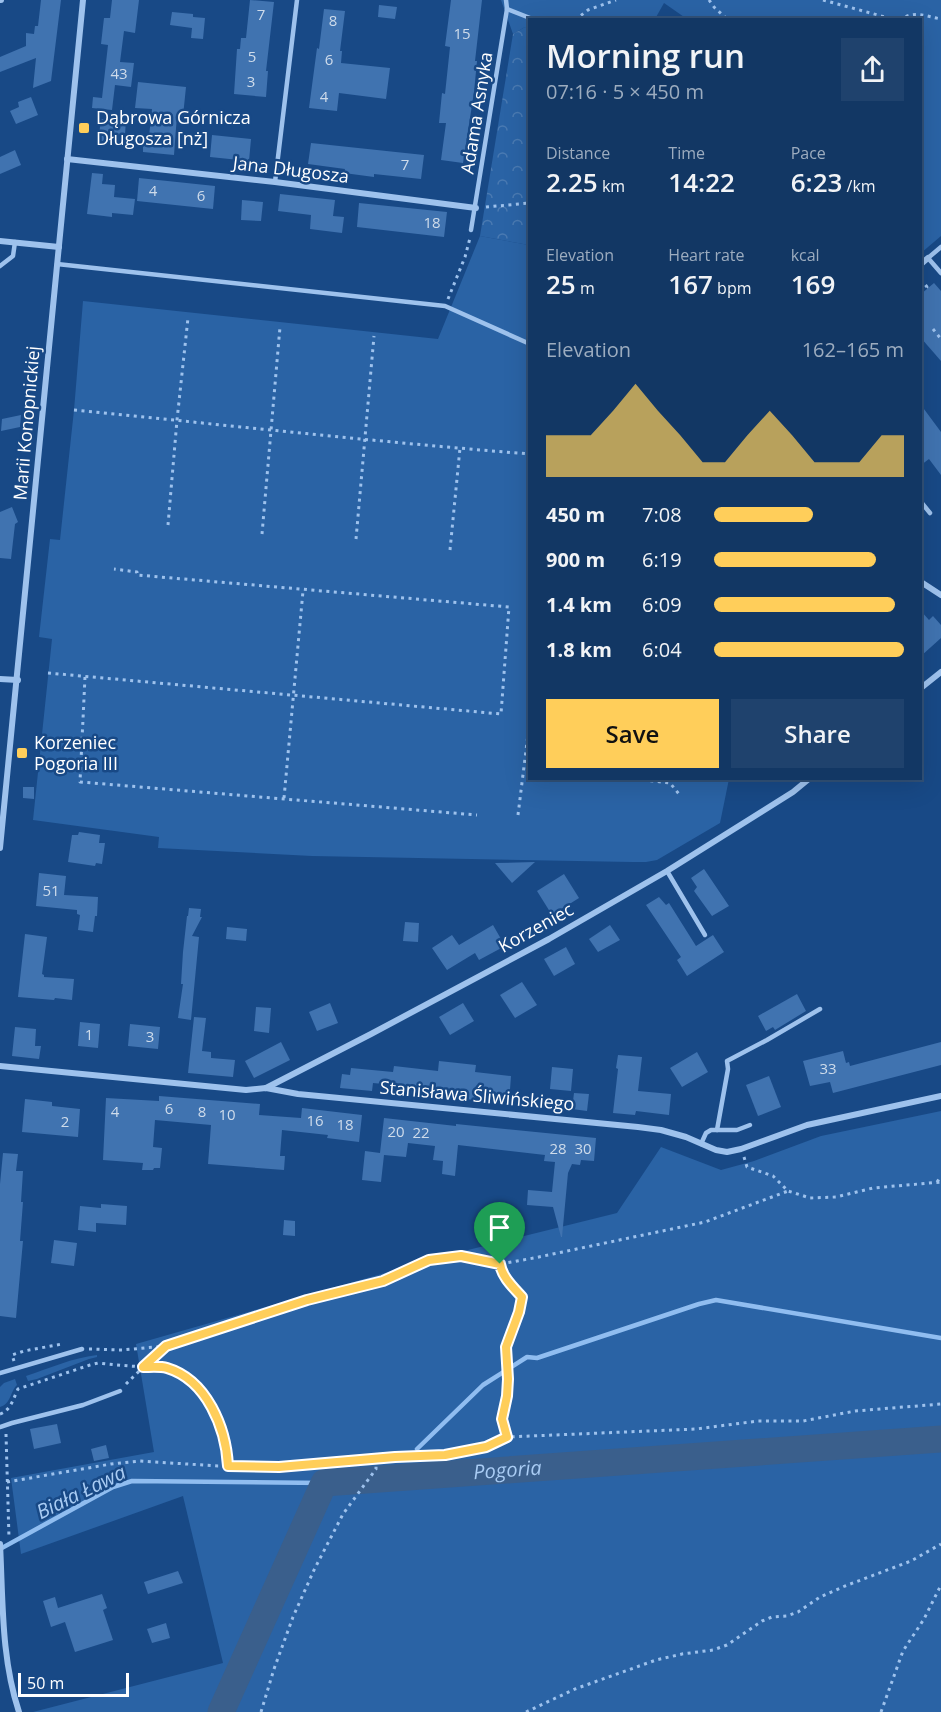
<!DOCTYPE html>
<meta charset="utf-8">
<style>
body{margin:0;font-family:"Open Sans",sans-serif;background:#1f426d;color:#f1f3f6;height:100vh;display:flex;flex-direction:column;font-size:22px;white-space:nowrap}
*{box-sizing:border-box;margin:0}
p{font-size:20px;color:#9cacbf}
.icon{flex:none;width:33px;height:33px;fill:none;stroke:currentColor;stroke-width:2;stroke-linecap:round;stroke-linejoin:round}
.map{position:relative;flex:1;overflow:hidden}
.details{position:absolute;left:528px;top:18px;width:394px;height:762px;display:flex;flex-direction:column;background:#123764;border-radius:0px;box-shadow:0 6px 24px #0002,0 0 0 2px #315178}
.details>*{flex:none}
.scale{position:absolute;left:18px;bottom:15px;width:111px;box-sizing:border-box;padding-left:6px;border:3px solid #fff;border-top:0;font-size:16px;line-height:21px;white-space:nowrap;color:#fff;-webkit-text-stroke:4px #184986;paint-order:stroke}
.pin{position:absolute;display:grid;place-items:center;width:51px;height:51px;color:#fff;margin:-62px -26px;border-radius:50% 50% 50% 0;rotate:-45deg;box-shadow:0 0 6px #0007}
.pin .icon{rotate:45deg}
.round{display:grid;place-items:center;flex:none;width:63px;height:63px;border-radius:0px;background:#1f426d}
.summary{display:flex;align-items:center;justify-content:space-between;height:102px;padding:0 18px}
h1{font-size:33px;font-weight:600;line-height:45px}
.stats{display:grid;grid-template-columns:repeat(3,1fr);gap:9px;height:102px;padding:6px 18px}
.stats div{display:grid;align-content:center}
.stats b{font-size:26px;font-weight:600}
.stats small{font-size:16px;font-weight:400}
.stats p{font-size:16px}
.chart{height:168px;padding:12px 18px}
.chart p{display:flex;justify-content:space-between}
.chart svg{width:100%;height:108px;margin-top:6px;fill:#ffce5a;opacity:.7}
.action{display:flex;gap:12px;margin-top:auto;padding:12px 18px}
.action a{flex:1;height:69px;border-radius:0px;background:#ffce5a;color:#111;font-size:24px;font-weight:600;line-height:69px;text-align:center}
.action a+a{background:#1f426d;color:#f1f3f6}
ul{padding:0 18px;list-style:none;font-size:20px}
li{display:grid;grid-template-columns:96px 72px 1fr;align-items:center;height:45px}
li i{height:15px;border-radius:8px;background:#ffce5a}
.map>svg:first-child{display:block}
.green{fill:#2a63a5}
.forest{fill:url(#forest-crowns)}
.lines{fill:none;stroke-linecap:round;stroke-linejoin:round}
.stream{stroke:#90bdf0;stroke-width:4.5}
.river{stroke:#3a5f8c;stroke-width:27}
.building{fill:#4073b0}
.path{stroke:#9ec2ed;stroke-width:3;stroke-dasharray:3 4.5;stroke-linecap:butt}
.lane{stroke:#9ec2ed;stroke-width:4.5}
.street{stroke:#9ec2ed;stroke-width:6}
.route-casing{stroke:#fff;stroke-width:12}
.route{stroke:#ffce5a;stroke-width:8}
.poi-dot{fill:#ffce5a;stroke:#184986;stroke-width:2}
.labels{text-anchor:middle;stroke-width:5;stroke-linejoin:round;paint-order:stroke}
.number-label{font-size:15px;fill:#cfdceb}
.street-label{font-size:18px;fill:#fff;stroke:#184986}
.poi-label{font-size:18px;fill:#fff;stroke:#184986;text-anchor:start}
.water-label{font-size:20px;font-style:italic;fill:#a9ccf4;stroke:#184986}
</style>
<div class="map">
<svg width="941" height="1712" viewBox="0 0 941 1712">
<defs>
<pattern id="forest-crowns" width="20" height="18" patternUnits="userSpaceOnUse" patternTransform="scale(1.5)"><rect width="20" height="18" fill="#2a63a5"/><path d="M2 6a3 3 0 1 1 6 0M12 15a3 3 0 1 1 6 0" fill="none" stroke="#4a7ab2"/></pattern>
</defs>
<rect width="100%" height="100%" fill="#184986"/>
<g class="green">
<path d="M501 0H941V236L921 253V20L687 19 664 3 655 19 530 20 529 29 525 27 513 34Z"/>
<path d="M480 236 529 245 530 778 729 779 720 823 657 860 646 862H632L312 856 158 848 159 837 33 820 52 639 39 637 50 539 60 540 74 410 83 301 438 339Z"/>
<path d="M941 1111V1712H33L223 1663 183 1496 21 1554 11 1478 154 1452 136 1344 448 1255 617 1213 661 1147 721 1170 754 1161 821 1136Z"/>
<path d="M97 1355V1357L89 1359 37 1379 28 1381 26 1376C50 1368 72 1358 97 1355Z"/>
<path d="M15 1379 17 1385C10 1392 11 1404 0 1407V1387L4 1383Z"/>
</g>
<path class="forest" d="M525 27 530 29 529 245 480 236 513 34Z"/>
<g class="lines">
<g class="stream">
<path d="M417 1449 483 1385 527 1357 537 1358 699 1304 716 1300 941 1338"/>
<path d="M0 1549 113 1487 132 1481 324 1483"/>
</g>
<path class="river" id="s1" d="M221 1712 324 1483 941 1439"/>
</g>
<g class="building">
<path d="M41 0H61L51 81 33 88 36 58 0 72V57L26 46V33L34 34 35 26H38Z"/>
<path d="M112 0H139L135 33 124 31 120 62 134 63 131 87 115 85 112 110 92 108 93 97 102 98 108 45 101 44 104 18H110Z"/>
<path d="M250 0 274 2 266 71H268L266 97 234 94 237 49H240L241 38H246Z"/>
<path d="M451 0H482L475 61H477L474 92 463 163 441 160 446 123H439L442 93 445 94 450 47 445 46Z"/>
<path d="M379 5 397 7 395 19 378 17Z"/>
<path d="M324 9 345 11 340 51H342L341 63 390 68 386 99 339 93 337 111 309 108 317 48 319 49Z"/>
<path d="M172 12 193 14V17L205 18 203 39 191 38 192 28 170 25Z"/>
<path d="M138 82 186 87 183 116 177 115 174 155 143 152V147L98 143 101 119 126 121 125 134 149 136 152 109 135 108Z"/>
<path d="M31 97 38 115 16 124 10 111 19 107 18 102Z"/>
<path d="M212 135 251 139 249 161 210 157Z"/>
<path d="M311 143 424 155 421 179 374 174V177L344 173 345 169 308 164Z"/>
<path d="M15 150 21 165 0 174V157Z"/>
<path d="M92 173 103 174 102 184 115 185 114 197 135 199 133 215 112 213V217L87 214Z"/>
<path d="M139 178 215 186 213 209 137 201Z"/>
<path d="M280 194 335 200 333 216 344 217 342 233 310 229 311 215 278 211Z"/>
<path d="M242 200 263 202 261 221 241 220Z"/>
<path d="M359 203 447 212 444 237 357 227Z"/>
<path d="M934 283 941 291V361L921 338V294Z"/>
<path d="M921 405 941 432V475L929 459 921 465Z"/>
<path d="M21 415 20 427 1 431 2 419Z"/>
<path d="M12 507 18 522 15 524 11 559 0 558V512Z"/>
<path d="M921 611 929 620 933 616 941 625V638L921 656Z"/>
<path d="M23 787H34V799L23 798Z"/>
<path d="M79 832 100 835 99 843H105L102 864 96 863 95 866 68 862 72 835H78Z"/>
<path d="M535 862 512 883 495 863Z"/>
<path d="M704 869 729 906 712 916 694 891 697 887 691 878Z"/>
<path d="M39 873 66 876 64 895 98 897 97 916H95L93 932 78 930 80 915 77 914V910L36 906Z"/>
<path d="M564 874 579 898 552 915 537 891Z"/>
<path d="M659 897 666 905 669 903 696 946 713 935 724 952 687 976 677 960 681 957 646 905Z"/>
<path d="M189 908 201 909 200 917H202L192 936 199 937 191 1020 178 1018 183 984H181L183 952 187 916H188Z"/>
<path d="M405 922 419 923 418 942 403 941Z"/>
<path d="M493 925 505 946 479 960 475 953 447 970 432 948 452 935 459 945Z"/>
<path d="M610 925 620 940 598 952 589 939Z"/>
<path d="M227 927 247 929 246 941 226 939Z"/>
<path d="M25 934 47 937 42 974 44 975V977L74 979 72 1000 55 998 54 1000 18 997Z"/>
<path d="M566 947 575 964 554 976 544 959Z"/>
<path d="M522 982 537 1005 515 1018 500 995Z"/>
<path d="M797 994 806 1011 775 1030 773 1027 766 1031 758 1016Z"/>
<path d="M330 1003 338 1023 317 1031 309 1012Z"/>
<path d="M463 1003 474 1021 450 1035 439 1017Z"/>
<path d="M256 1007 271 1008 269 1033 254 1031Z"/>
<path d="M194 1017 206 1018 202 1051 211 1052V1058L235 1060 233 1077 188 1073Z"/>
<path d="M80 1022 100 1024 98 1048 78 1046Z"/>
<path d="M130 1024 160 1027 158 1049 128 1046Z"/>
<path d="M15 1027 36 1029 35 1046H41L39 1059 12 1056Z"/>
<path d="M281 1042 290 1060 254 1078 245 1061Z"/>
<path d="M941 1042V1065L833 1093 830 1082 810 1086 803 1061 843 1051 846 1063 849 1062 850 1066Z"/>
<path d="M697 1052 708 1072 682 1087 670 1068Z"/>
<path d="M618 1055 642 1057 638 1091 671 1094 669 1115 636 1111 635 1115 613 1113 618 1069 616 1068Z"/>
<path d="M439 1061 476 1065 475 1072 511 1076 509 1103 453 1098 454 1090 427 1087 426 1096 404 1094V1086L373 1083 372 1091 340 1088 342 1074 350 1075 351 1068 393 1072 394 1066 438 1071Z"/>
<path d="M552 1067 573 1069 571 1091 550 1089Z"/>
<path d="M769 1076 781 1107 758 1116 746 1085Z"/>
<path d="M574 1093 589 1094 587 1111 572 1109Z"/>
<path d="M159 1096 260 1104 259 1115 301 1118 302 1108 362 1115 359 1142 327 1138 328 1135 282 1130 280 1156H285L284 1170 208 1164 211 1125 155 1120 153 1147 162 1148 160 1168H154L153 1170H142L143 1163 103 1160 106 1098 159 1101Z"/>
<path d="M25 1099 52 1102V1106L80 1109 78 1137 22 1132Z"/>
<path d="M384 1118 456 1126V1124L596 1138 594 1161 581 1160 580 1165 572 1164 568 1173 562 1237H561L553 1207 527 1205 528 1190 552 1192 555 1162 544 1161 545 1155 458 1145 455 1176 442 1174 443 1161 433 1160 435 1146 408 1143 406 1157 384 1155 381 1182 362 1180 365 1151 380 1153Z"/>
<path d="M3 1153 18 1154 16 1171H23L21 1202H23L20 1241H23L16 1318 0 1316V1184Z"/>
<path d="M101 1204 127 1206 126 1225 96 1223V1232L78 1230 80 1206 101 1208Z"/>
<path d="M284 1220 295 1221V1236L283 1235Z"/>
<path d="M54 1240 77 1243 74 1266 51 1263Z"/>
<path d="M57 1424 61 1443 34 1449 30 1429Z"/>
<path d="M106 1445 109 1458 94 1461 91 1449Z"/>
<path d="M178 1571 183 1583 148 1594 144 1582Z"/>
<path d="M102 1594 107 1608 103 1610 113 1640 75 1652 65 1622 51 1627 43 1601 55 1597 58 1608Z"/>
<path d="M166 1623 170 1638 152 1643 147 1629Z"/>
</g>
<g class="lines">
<g class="path">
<path d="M709 0 714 7 728 20"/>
<path d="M823 0 896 20"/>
<path d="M575 20 588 10 616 0"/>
<path d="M899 20C915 10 924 16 941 19"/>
<path d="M486 207 530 203"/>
<path d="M921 279 927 287 925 288"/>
<path d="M448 299 465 257 470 238"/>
<path d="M933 329 941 339"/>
<path d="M74 410C226 425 377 442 530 454"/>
<path d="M168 525 177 420 188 318"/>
<path d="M262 534 280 327"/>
<path d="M356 539 374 336"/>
<path d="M450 550 460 448"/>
<path d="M48 673 501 714 509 607 137 575V572L114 569"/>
<path d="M85 677 80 782 477 815"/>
<path d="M628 778 670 783 679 794"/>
<path d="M284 798 303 591"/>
<path d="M518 815 530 718"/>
<path d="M744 1157 747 1167 773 1176 788 1191 810 1198 836 1197 873 1188 941 1182"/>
<path d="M937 1182 941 1176"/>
<path d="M500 1265C503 1278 513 1287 522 1297L519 1312 506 1347 508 1379 507 1396 502 1419 507 1437"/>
<path d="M89 1349 122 1350 166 1346 307 1300 383 1281 429 1260 461 1256 500 1264 534 1258 705 1222 788 1191"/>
<path d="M14 1361 12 1355 24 1351 62 1344"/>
<path d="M126 1384 164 1347"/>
<path d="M0 1414C11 1410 13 1399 18 1389L90 1365 98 1363C114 1365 129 1366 145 1367 152 1368 161 1367 168 1369 208 1384 226 1426 228 1466"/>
<path d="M6 1434 9 1538"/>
<path d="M7 1482 111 1464 140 1461 218 1466 279 1467 395 1457 445 1455 486 1447 507 1437 696 1429 758 1421H803L855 1411 941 1404"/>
<path d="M261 1712 274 1669 293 1617 314 1570 343 1514 376 1469V1458"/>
<path d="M526 1712 575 1689 656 1660 682 1654 713 1650 727 1645 762 1621 772 1617 787 1616 798 1612 820 1597 845 1586 911 1561 941 1544"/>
<path d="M881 1712 903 1651 924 1619 941 1585"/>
</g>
<g class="lane">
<path d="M507 9 535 20"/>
<path d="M275 182 297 0"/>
<path d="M471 230 507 9 506 0"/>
<path d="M941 247 928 258 941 273"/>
<path d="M57 264 445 306 530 344"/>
<path d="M0 266 13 256 15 242"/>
<path d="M921 502 930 513"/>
<path d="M667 871 705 935"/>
<path d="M717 1130 728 1069 727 1061 767 1040 820 1009"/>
<path d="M701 1144 706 1133 711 1130H737L750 1125"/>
<path d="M0 1373 82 1349"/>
<path d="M0 1427 12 1423 83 1405 120 1391"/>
</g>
<g class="street">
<path d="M0 0H1"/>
<path d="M67 159 275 182 476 208"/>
<path d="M0 241 59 247"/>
<path d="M921 264 928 258"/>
<path d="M921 582 941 595"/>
<path d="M0 679 18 680"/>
<path d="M921 688 941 672"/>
<path d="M0 848 83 0"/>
<path d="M0 1066 246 1090 266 1088 298 1094 638 1127 661 1130 686 1137 716 1150 727 1152 741 1149 807 1125 941 1096"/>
<path d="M266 1088 371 1034 549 939 667 871 793 792 810 778"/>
<path d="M0 1544C3 1600 1 1658 19 1712"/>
</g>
</g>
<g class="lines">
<g class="route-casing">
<path id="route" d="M461 1256 500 1264C502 1277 513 1287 522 1297L519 1312 506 1347 508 1379 507 1396 502 1419 507 1437 486 1447 445 1455 395 1457 279 1467 228 1466C226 1428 207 1380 167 1368 160 1366 150 1367 143 1367L166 1346 307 1300 383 1281 429 1260Z"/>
</g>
<use href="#route" class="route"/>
</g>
<g class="poi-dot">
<rect x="78" y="122" width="12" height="12" rx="3"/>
<rect x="16" y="747" width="12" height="12" rx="3"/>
</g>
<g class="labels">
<g class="number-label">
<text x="261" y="20">7</text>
<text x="333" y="26">8</text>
<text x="462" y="39">15</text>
<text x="252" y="62">5</text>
<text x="329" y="65">6</text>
<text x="119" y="79">43</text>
<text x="251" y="87">3</text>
<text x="324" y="102">4</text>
<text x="405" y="170">7</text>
<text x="153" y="196">4</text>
<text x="201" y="201">6</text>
<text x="432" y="228">18</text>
<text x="51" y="896">51</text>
<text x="89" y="1040">1</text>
<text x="150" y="1042">3</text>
<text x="828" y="1074">33</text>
<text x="169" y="1114">6</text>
<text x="115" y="1117">4</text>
<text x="202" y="1117">8</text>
<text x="227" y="1120">10</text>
<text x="315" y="1126">16</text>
<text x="65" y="1127">2</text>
<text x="345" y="1130">18</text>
<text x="396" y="1137">20</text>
<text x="421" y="1138">22</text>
<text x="558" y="1154">28</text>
<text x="583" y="1154">30</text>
</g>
<g class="street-label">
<text transform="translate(477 113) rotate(-81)" y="6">Adama Asnyka</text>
<text transform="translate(291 170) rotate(7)" y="6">Jana Długosza</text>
<text transform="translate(27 423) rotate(-85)" y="6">Marii Konopnickiej</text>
<text transform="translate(536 928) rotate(-29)" y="6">Korzeniec</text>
<text transform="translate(477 1096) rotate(5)" y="6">Stanisława Śliwińskiego</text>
</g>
<g class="poi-label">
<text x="96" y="124">Dąbrowa Górnicza<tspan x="96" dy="21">Długosza [nż]</tspan></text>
<text x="34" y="749">Korzeniec<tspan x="34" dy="21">Pogoria III</tspan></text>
</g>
<g class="water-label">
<text dy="7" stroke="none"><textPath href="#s1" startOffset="435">Pogoria</textPath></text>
<text transform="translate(81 1492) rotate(-26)" y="7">Biała Ława</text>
</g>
</g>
</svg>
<div class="scale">50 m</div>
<div class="pin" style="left:500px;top:1264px;background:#1e9e55"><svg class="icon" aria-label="arrive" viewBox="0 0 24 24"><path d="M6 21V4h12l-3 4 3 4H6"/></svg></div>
<section class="details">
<div class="summary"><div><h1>Morning run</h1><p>07:16 · 5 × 450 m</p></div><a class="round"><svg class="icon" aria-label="share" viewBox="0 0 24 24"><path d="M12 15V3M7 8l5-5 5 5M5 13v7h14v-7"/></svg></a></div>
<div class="stats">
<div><p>Distance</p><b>2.25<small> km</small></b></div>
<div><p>Time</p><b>14:22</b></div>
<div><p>Pace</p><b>6:23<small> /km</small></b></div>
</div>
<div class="stats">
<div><p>Elevation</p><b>25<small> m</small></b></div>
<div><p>Heart rate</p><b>167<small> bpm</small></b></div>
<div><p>kcal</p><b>169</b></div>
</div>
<div class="chart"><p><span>Elevation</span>162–165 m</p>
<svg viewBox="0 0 160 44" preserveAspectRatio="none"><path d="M0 44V27L10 27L20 27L30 17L40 6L50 17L60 27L70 38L80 38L90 27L100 17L110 27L120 38L130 38L140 38L150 27L160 27V44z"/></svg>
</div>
<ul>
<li><b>450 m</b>7:08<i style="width:52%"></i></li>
<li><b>900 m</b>6:19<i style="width:85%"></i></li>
<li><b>1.4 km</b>6:09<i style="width:95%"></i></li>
<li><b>1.8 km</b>6:04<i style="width:100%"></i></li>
</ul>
<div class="action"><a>Save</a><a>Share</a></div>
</section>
</div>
